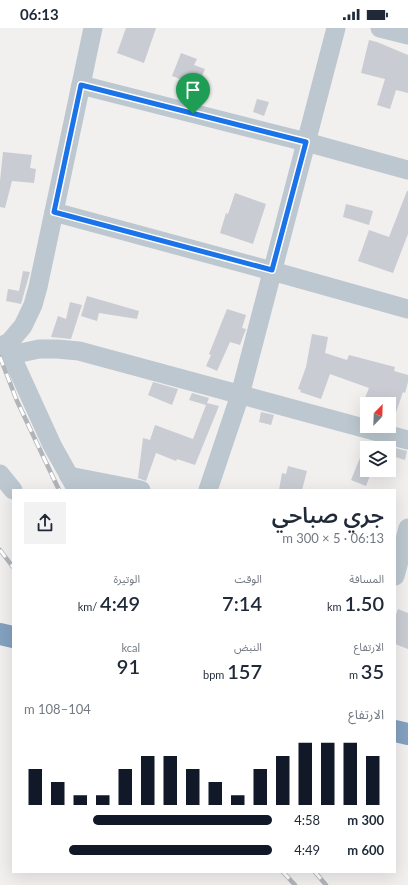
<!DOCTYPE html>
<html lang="ar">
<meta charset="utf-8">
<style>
body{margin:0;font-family:Lato,"Noto Sans Arabic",sans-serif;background:#f2f2f3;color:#1f2937;direction:rtl;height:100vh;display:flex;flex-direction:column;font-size:15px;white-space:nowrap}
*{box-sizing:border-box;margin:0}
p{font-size:13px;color:#747a83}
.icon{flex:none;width:22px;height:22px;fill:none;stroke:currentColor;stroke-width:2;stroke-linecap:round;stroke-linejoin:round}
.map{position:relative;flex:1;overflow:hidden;direction:ltr}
.sheet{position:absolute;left:12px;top:461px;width:384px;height:384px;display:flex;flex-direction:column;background:#fff;border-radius:0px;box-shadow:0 4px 16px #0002;direction:rtl}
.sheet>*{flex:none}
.needle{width:26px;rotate:23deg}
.buttons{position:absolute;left:360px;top:369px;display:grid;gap:8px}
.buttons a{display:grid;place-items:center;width:36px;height:36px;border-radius:0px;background:#fff;box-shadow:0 4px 16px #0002;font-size:20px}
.pin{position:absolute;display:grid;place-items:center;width:34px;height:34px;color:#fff;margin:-41px -17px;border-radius:50% 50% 50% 0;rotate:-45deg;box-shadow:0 0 4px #0007}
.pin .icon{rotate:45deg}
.round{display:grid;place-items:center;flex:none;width:42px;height:42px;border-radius:0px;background:#f2f2f3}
.headline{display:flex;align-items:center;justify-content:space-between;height:68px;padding:0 12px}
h1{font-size:22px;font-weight:600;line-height:30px}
.metrics{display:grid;grid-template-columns:repeat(3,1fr);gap:6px;height:68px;padding:4px 12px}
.metrics div{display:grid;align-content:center}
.metrics b{font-size:20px;font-weight:600}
.metrics small{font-size:11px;font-weight:400}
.metrics p{font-size:11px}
.chart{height:112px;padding:8px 12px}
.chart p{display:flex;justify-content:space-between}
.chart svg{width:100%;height:72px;margin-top:4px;stroke:#111827;stroke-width:6}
ul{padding:0 12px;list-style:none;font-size:13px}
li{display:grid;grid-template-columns:64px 48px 1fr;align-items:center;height:30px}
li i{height:10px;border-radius:5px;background:#111827}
.status{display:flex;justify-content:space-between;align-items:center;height:28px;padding:0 20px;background:#fff;direction:ltr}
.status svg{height:11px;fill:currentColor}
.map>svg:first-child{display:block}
.building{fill:#c9ccd2}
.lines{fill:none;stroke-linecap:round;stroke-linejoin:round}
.minor{stroke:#bcc7cf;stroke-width:19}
.highway{stroke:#84a1c1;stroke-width:22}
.rail-casing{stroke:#b1b5ba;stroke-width:4.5}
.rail{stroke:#fff;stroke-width:3;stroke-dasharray:9;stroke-linecap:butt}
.route-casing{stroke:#fff;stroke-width:8}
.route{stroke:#1a73e8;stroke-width:5}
</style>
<div class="status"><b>06:13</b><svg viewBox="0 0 49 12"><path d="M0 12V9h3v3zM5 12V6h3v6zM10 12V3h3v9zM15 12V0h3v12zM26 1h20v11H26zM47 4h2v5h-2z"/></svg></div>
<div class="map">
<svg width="408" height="857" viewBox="0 0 408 857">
<rect width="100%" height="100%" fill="#f2efef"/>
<g class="building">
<path d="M126 0H156L144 35 117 25Z"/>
<path d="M369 12 377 14 408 27V65L396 62 390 81 377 77 385 51 361 45Z"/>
<path d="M181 25 197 31 194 37 205 41 198 58 172 48Z"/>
<path d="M257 71 269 74 264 88 253 84Z"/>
<path d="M3 124 32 127 30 140 36 141 34 155 12 153 5 180 0 179V153Z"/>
<path d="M407 163H408V206L393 245 358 233 369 202 389 209Z"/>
<path d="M235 165 266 176 253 216 220 205 226 185 228 186Z"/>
<path d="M346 176 373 183 369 197 343 189Z"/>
<path d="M23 243 30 244 21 276 6 273 8 261 19 263Z"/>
<path d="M87 268 139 283 137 291 99 285 97 293 81 288Z"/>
<path d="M70 274 82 277 71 311 51 309 58 288 66 291Z"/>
<path d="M227 281 246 287 242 300 246 301 240 317 230 314 217 343 206 338 211 327 209 326Z"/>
<path d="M312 306 328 309 325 325 347 332 349 327 395 339 394 343 408 347V354L405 365 403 364 393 393 389 391V376H367V384L360 382 369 360 330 346 321 371 300 364 301 362 298 361 306 339Z"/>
<path d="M153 354 178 361 172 377 148 367Z"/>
<path d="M192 365 209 370 207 375 219 378 195 437 177 431 176 433 156 425 146 453 138 450 143 410 150 412 155 397 193 411 206 377 189 372Z"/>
<path d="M261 384 274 387 271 397 259 394Z"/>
<path d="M388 418 407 423 405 432 389 427V420H387Z"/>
<path d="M362 425 367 428V442H372L366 458 351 452Z"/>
<path d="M288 438 307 443 302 462H279L282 445 286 446Z"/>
<path d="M398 581 408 585V621L395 616V589Z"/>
</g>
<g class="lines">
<g class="minor">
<path d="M380 0 408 7"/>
<path d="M81 57 306 114 408 142"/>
<path d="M54 184 272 243 408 281"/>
<path d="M5 316 11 327 52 417 77 462"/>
<path d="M6 318 23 298 33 277 38 259 93 0"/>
<path d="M11 327 39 321H57L79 323 408 412"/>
<path d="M0 446 13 462"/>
<path d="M69 448 141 462"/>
<path d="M208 462 240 367 336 0"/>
<path d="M395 548 408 500"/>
</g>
<g class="highway">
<path d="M0 606 13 609"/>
<path d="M395 703 408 706"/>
</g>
<g class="rail-casing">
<g id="rail">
<path d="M0 329 17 373 59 462"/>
<path d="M0 522 13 539"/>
<path d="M283 844 295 857"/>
<path d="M315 844 326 857"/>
</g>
</g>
<use href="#rail" class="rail"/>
</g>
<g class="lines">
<g class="route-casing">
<path id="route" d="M81 57 306 114 272 242 54 184Z"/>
</g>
<use href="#route" class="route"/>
</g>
</svg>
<div class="buttons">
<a><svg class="needle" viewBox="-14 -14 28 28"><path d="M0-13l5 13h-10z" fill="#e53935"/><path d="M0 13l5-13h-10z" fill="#747a83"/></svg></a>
<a><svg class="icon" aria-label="layers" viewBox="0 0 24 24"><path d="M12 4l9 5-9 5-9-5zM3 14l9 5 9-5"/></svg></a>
</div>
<div class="pin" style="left:193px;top:86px;background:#1e9e55"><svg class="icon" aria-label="arrive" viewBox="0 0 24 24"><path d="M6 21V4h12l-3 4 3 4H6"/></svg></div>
<section class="sheet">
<div class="headline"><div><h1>جري صباحي</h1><p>06:13 · 5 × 300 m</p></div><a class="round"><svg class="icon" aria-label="share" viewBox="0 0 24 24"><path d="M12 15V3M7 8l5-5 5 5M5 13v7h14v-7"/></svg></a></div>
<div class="metrics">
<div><p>المسافة</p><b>1.50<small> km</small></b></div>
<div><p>الوقت</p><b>7:14</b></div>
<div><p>الوتيرة</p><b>4:49<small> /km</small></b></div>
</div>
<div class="metrics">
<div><p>الارتفاع</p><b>35<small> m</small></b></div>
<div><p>النبض</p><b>157<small> bpm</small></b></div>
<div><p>kcal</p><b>91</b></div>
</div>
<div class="chart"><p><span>الارتفاع</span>104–108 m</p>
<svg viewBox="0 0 160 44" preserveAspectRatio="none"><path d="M5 44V22M15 44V30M25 44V38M35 44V38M45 44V22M55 44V14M65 44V14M75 44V22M85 44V30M95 44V38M105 44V22M115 44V14M125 44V6M135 44V6M145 44V6M155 44V14"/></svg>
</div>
<ul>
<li><b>300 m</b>4:58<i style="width:72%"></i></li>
<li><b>600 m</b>4:49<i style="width:82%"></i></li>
</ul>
</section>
</div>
